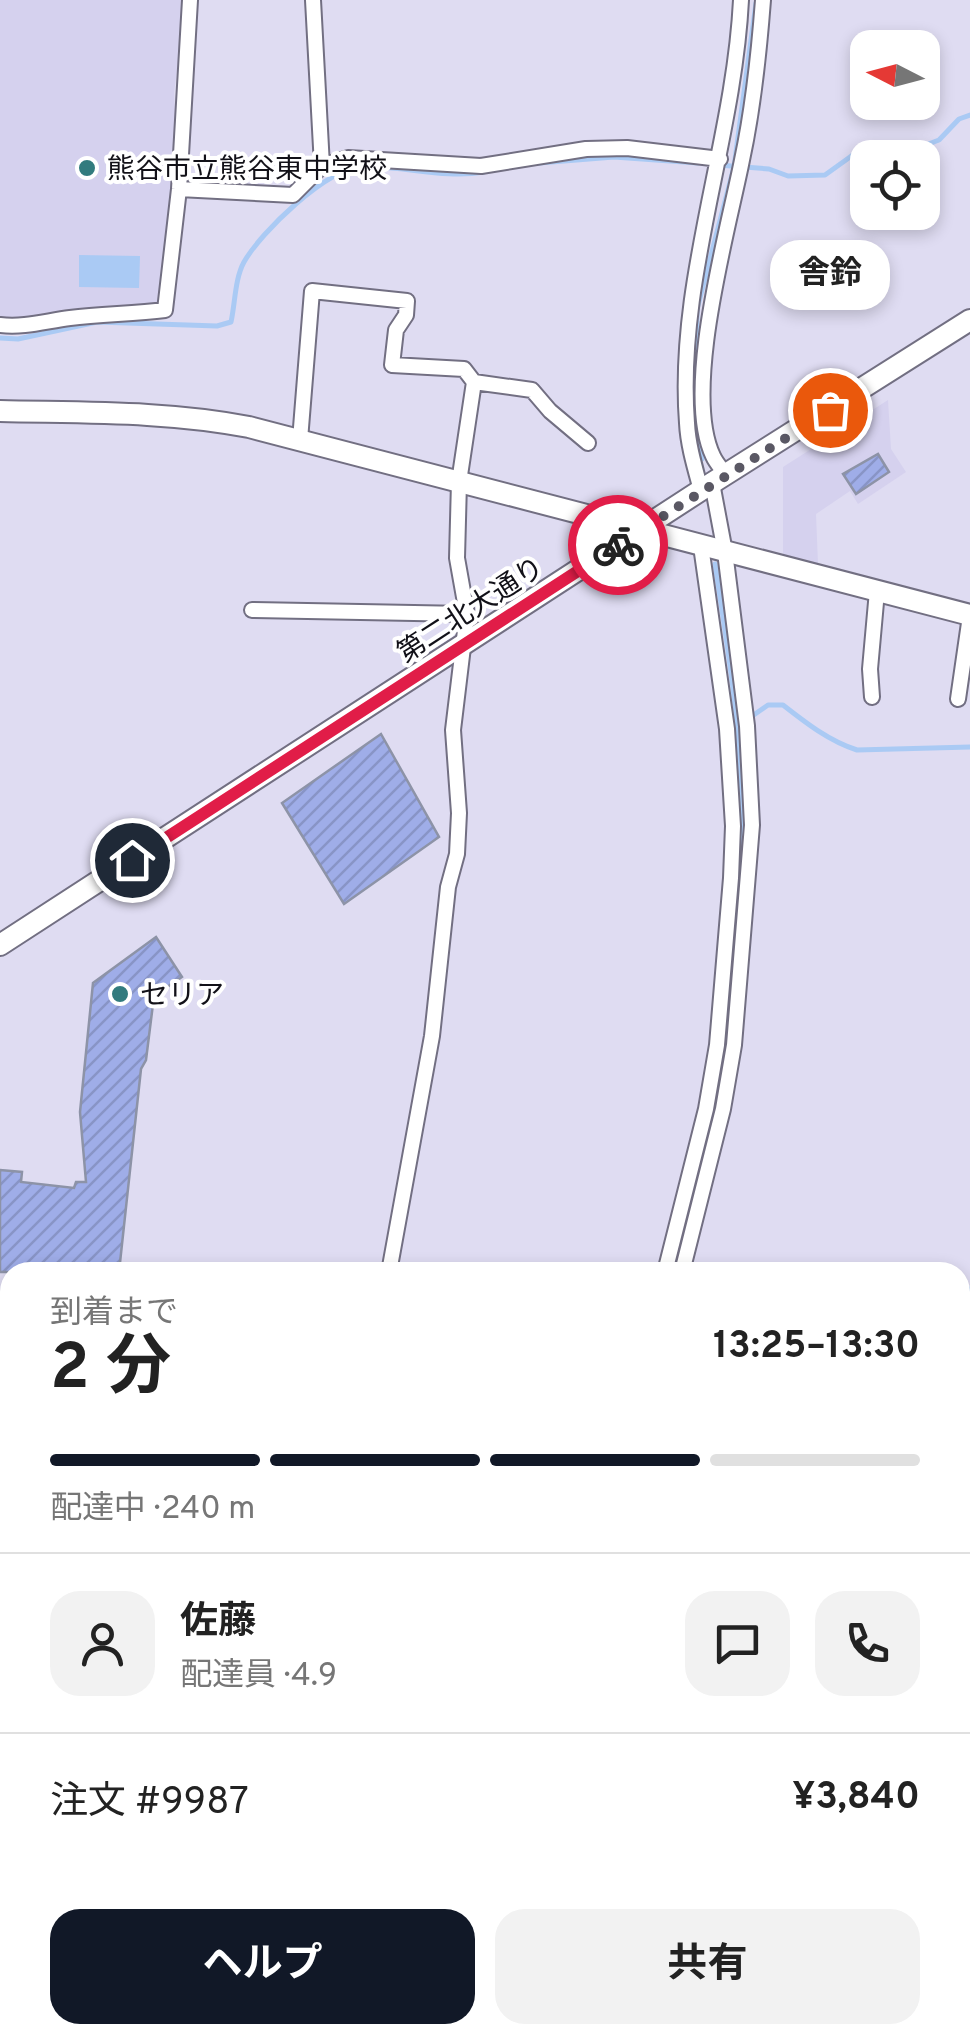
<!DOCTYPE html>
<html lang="ja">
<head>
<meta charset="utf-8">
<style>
  :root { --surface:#fff; --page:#f2f2f2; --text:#222; --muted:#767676; --line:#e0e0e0; --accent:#111827 }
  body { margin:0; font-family:Overpass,"Noto Sans JP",sans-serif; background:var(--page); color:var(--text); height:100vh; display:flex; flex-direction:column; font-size:38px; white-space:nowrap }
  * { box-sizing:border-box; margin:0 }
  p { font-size:32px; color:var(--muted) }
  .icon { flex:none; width:55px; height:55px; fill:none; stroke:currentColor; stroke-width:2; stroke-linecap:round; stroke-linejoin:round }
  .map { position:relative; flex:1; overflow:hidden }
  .sheet { position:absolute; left:0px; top:1262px; width:970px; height:782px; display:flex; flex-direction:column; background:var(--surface); border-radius:30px 30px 0 0; box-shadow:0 5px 15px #0003 }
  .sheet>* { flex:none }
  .needle { width:65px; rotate:276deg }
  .buttons { position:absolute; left:850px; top:30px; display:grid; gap:20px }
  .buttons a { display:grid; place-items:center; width:90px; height:90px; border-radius:20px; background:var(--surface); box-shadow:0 5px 15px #0003; font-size:50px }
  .pin { position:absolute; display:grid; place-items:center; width:85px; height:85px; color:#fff; margin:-42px; border:5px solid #fff; border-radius:50%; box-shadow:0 2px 10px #0007 }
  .courier { position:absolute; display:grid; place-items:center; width:100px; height:100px; margin:-50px; border:8px solid #e11d48; border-radius:50%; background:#fff; color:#222; box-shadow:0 2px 12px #0007 }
  .bubble { position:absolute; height:70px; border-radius:30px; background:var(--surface); box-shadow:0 5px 15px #0003; font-size:32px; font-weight:700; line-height:70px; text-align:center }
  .head em { font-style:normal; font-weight:700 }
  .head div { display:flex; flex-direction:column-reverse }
  .head { display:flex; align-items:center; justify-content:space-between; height:170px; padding:0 50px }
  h1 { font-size:65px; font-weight:700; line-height:75px }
  .bar { display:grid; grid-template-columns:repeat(4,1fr); gap:15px 10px; align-content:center; height:120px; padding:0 50px }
  .bar i { height:12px; border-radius:8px; background:var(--line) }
  .bar .selected { background:var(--accent) }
  .bar p { grid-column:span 4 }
  .line { display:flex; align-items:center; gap:25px; padding:0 50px; border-top:2px solid var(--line) }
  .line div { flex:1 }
  .round { display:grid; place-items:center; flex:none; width:105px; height:105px; border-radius:30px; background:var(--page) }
  .cta { display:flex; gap:20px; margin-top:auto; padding:20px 50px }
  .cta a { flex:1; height:115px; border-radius:30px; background:var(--accent); color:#fff; font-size:40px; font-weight:700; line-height:115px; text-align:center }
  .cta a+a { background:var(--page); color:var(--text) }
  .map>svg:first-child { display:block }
  .built { fill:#d5d1ee }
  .forest { fill:url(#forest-crowns) }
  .water { fill:#aacaf4 }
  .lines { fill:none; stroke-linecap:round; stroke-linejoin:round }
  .stream { stroke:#aacaf4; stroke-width:5 }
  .building { fill:url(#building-hatch); stroke:#8d93a7; stroke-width:2.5 }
  .street-casing { stroke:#726f82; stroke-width:18 }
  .secondary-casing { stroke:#726f82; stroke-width:24 }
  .street { stroke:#fff; stroke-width:14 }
  .secondary { stroke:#fff; stroke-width:20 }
  .done { stroke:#5a5864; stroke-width:10; stroke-dasharray:0 18 }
  .route { stroke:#e11d48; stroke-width:12 }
  .poi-dot { fill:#327b7e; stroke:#fff; stroke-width:4 }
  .labels { text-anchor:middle; stroke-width:8; stroke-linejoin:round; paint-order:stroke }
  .poi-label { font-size:28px; fill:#121118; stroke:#fff; text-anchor:start }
  .street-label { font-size:28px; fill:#121118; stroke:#fff }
</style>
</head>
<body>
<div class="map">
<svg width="970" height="2044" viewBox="0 0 970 2044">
  <defs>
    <pattern id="forest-crowns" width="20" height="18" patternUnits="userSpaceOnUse" patternTransform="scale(2.5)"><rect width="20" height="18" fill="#e0b0dc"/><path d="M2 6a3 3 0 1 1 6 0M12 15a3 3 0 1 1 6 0" fill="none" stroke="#bf96bc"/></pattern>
    <pattern id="building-hatch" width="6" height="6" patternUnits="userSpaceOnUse" patternTransform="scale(2.5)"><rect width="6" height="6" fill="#9fade8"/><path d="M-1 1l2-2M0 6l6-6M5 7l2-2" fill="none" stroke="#8894c6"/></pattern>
  </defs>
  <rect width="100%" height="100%" fill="#dfdcf2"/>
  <path class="built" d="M0,0H186L174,93L177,147L162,290L156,306L91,309L0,323Z
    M888,400L891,449L906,472L858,504L850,491L816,514L818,564L783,554V467Z"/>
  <path class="forest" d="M970,1415V1663L967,1662V1594L960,1595V1416Z"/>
  <path class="water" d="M79,255L140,256L139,288L79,287Z"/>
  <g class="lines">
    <path class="stream" d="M539,163L614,157L698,163
      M718,165L769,169L788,176L825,175L857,152L882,147L918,148L939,140L959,119L970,115
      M0,338L18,339L97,322L217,326L231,322C235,304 235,278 244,262C261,232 326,169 361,167C403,165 442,179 484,172
      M696,386L697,309L734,167L756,3
      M696,397L702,459
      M715,564C723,617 732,671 737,724C748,831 740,943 723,1048
      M748,719L768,705H783C806,723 829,741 857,750L970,747
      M673,1272L681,1234
      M960,1289H970
      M0,1892L10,1870
      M787,2044L789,2035"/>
  </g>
  <path class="building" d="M878,454L889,472L856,494L843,474Z
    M381,734L439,837L344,904L282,803Z
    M156,937L182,977L154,996L146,1060L141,1069L119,1272H0V1170L22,1172L21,1182L74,1188L76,1182H86L80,1112L93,983Z"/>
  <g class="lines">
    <defs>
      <path id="street" d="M313,0L322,166
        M179,189L293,195L322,166L348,158L481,166L586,149L627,148L720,159
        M0,325C24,328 46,321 70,318C102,314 133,314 165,310L179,189L190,0
        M300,440L312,291L407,301L406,315L396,330L392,365L464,369L474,382L532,390L550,411L588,443
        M726,475C722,469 716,463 713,456C682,391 728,231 742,160C753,109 759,53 763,0
        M701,490C695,468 688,445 687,423C676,281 734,142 741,0
        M252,610L467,614
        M872,697L870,669L877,591
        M958,699L970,616
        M389,1272L432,1036L448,887L457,854L459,813L453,730L467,614L457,558L459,482L474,382
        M665,1272L706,1109L717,1045L731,878L733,826L727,729L701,546
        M682,1272L723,1109L734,1045L752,825L747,726L725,552L712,483
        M0,1352L10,1353
        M0,1484H10
        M960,1668L970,1670
        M960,1777L970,1778
        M0,1872L10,1850
        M0,1913L10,1891
        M960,2029L970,1995
        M834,2035L859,2044
        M631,2044L636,2035
        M776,2044L778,2035"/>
      <path id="secondary" d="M0,411C83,413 167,411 249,427L970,615
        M0,945L712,483L970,320"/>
    </defs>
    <use href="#street" class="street-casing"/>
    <use href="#secondary" class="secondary-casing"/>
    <use href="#street" class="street"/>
    <use href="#secondary" class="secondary"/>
  </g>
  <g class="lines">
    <path class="done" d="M618,545L830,410"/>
    <path class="route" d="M132,860L618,545"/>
  </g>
  <g class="poi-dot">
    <circle cx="87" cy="168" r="10"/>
    <circle cx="120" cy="994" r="10"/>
  </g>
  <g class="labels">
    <g class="poi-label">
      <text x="107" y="178">熊谷市立熊谷東中学校</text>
      <text x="140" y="1004">セリア</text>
    </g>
    <g class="street-label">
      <text transform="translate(470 609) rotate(-33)" y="10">第二北大通り</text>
    </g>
  </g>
</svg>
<div class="buttons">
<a><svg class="needle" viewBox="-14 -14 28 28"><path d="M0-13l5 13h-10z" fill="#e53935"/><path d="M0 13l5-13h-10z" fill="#767676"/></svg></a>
<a><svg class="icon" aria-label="locate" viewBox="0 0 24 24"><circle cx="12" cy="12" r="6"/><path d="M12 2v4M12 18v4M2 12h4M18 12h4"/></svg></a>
</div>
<div class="pin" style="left:830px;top:410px;background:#ea580c"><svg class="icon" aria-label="bag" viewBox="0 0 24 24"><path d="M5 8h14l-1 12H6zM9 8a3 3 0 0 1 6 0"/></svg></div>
<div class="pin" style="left:132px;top:860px;background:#1f2937"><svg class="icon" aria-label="home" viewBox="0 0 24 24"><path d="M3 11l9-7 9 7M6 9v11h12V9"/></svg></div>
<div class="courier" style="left:618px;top:545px"><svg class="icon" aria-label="bike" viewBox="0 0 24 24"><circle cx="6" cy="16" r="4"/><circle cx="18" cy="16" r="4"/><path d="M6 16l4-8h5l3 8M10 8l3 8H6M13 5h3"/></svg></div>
<div class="bubble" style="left:770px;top:240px;width:120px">舎鈴</div>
<section class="sheet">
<div class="head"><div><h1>2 分</h1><p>到着まで</p></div><em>13:25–13:30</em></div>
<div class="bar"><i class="selected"></i><i class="selected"></i><i class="selected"></i><i></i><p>配達中 · 240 m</p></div>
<div class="line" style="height:180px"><a class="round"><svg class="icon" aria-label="person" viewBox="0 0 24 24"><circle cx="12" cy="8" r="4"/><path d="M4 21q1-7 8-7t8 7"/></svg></a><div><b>佐藤</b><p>配達員 · 4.9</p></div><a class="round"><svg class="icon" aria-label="chat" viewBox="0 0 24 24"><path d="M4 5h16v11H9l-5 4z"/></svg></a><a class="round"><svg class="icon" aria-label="phone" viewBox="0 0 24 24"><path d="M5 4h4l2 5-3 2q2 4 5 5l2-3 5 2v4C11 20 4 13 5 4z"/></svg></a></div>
<div class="line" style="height:130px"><div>注文 #9987</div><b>¥3,840</b></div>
<div class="cta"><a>ヘルプ</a><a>共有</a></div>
</section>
</div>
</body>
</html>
